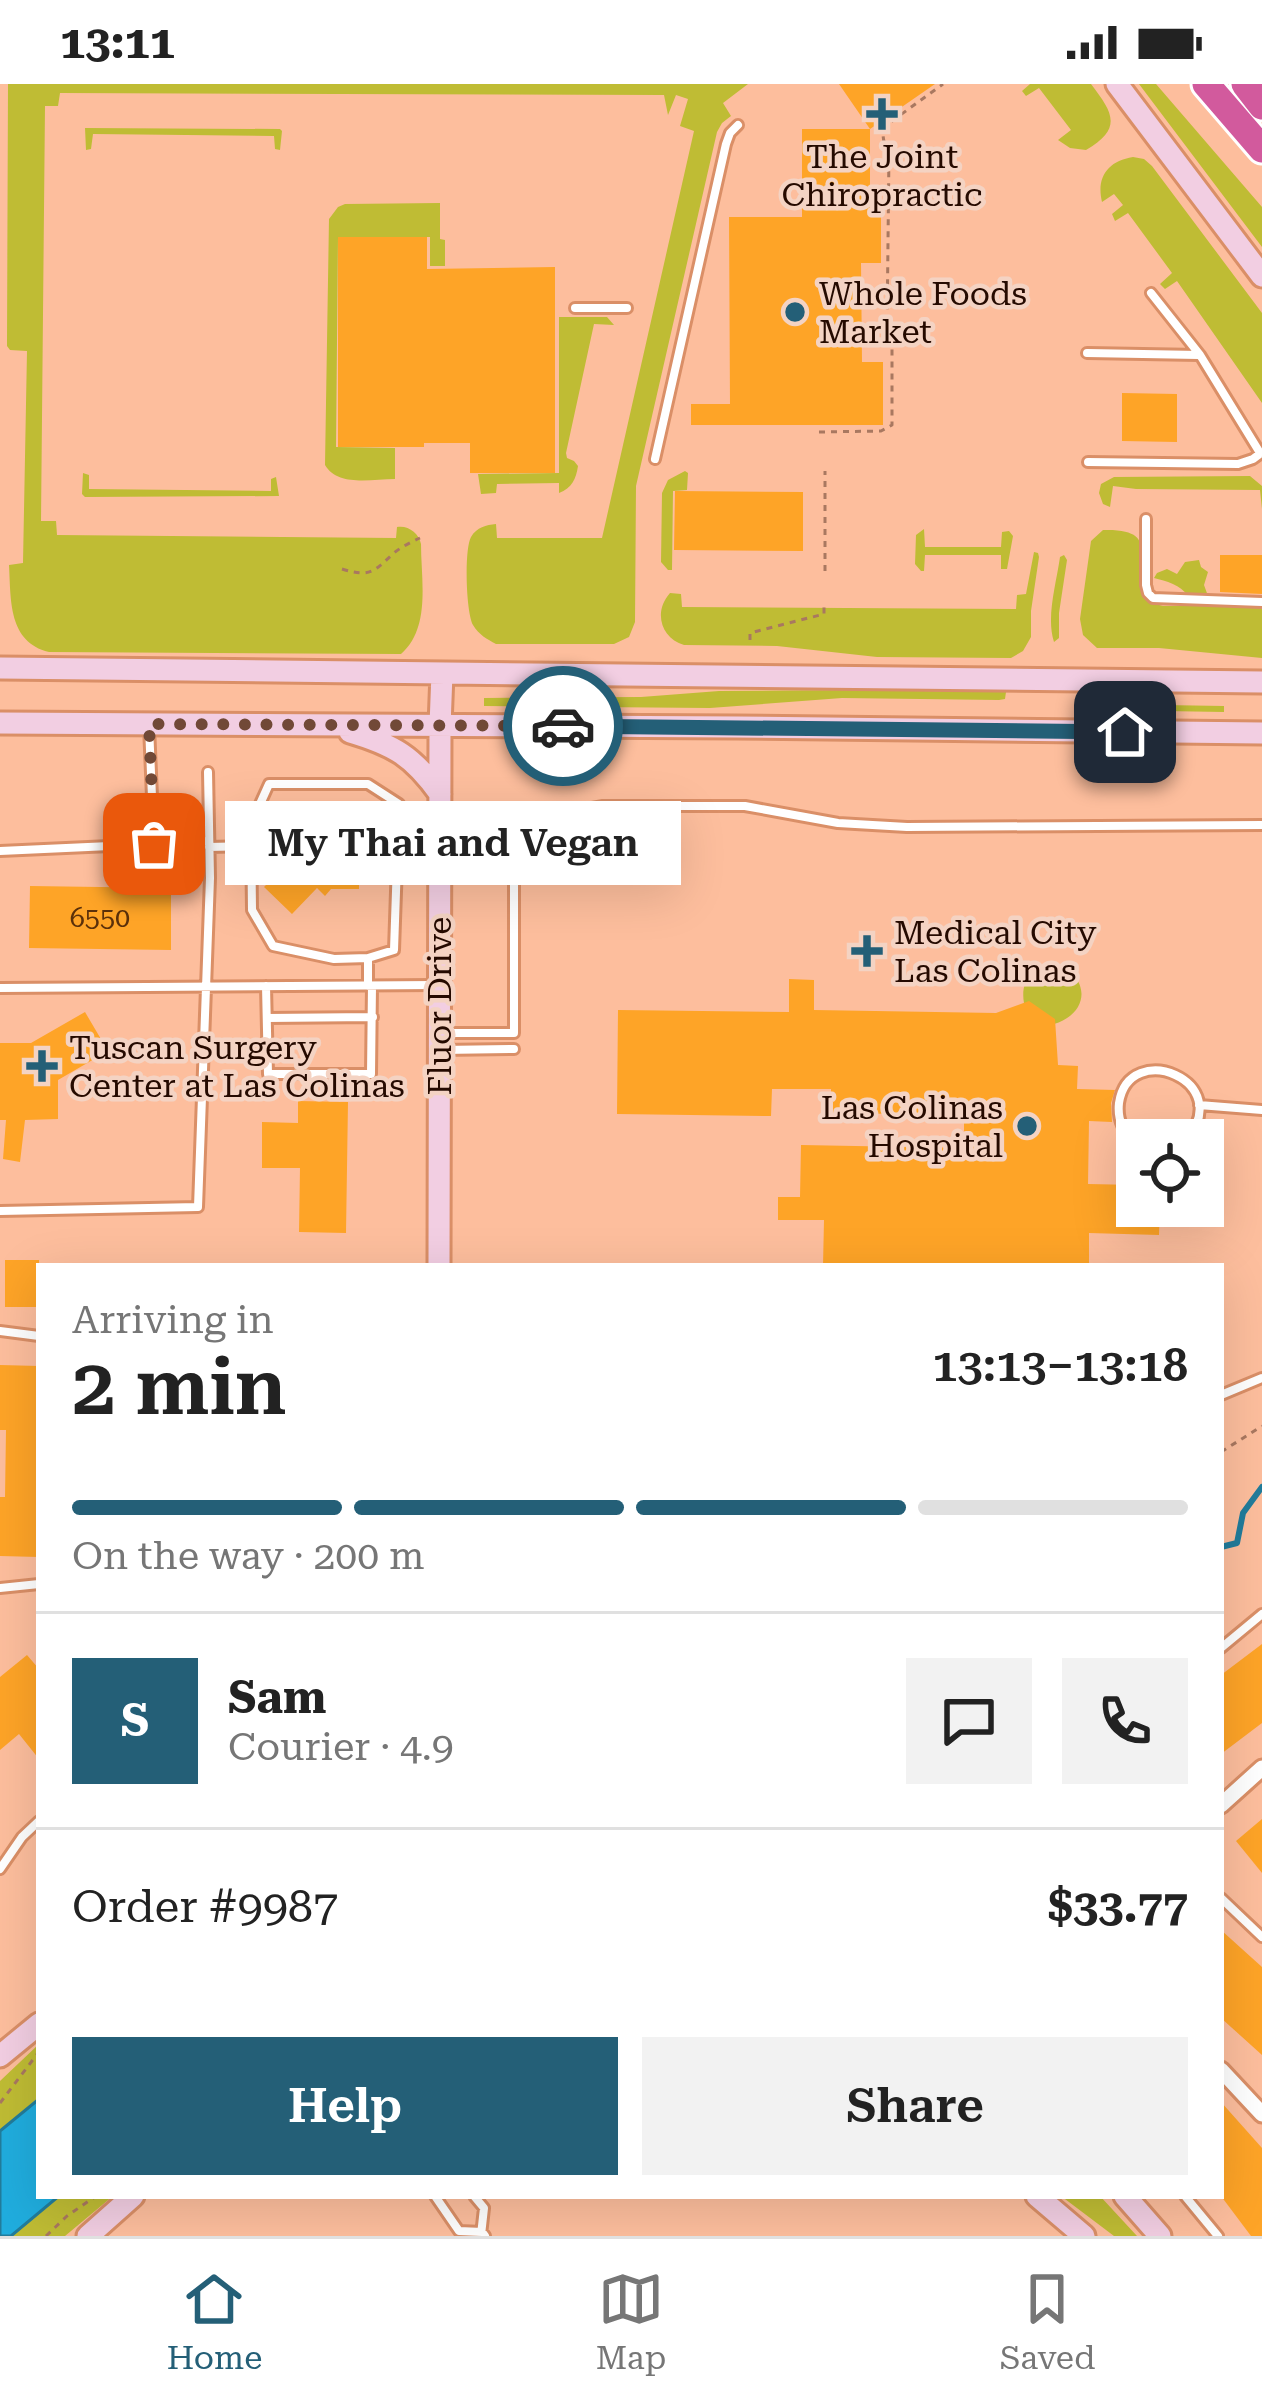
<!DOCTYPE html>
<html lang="en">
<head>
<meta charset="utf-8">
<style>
  :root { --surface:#fff; --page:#f2f2f2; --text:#222; --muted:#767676; --line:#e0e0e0; --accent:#245f77 }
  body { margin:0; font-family:"Roboto Serif",serif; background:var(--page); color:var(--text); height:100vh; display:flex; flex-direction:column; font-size:45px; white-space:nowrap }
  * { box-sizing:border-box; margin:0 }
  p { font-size:39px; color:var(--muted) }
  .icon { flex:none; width:66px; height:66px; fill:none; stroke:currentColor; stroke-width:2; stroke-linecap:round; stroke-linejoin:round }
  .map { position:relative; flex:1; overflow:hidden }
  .sheet { position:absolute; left:36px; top:1179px; width:1188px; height:936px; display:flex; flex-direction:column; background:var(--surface); border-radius:0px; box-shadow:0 12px 48px #0002 }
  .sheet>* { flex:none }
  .controls { position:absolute; left:1116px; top:1035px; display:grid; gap:24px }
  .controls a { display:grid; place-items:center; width:108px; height:108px; border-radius:0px; background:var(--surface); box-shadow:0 12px 48px #0002; font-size:60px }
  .pin { position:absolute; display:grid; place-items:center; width:102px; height:102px; color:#fff; margin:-51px; border-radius:24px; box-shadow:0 6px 18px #0006 }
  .courier { position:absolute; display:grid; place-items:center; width:120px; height:120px; margin:-60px; border:9px solid #245f77; border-radius:50%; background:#fff; color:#222; box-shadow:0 3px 15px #0007 }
  .bubble { position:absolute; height:84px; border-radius:0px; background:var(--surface); box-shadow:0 12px 48px #0002; font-size:39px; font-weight:600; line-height:84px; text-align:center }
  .summary em { font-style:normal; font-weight:600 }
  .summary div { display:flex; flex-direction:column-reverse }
  .summary { display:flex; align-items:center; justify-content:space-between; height:204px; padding:0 36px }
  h1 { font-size:78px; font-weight:600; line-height:90px }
  .bar { display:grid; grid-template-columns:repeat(4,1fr); gap:18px 12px; align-content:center; height:144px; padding:0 36px }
  .bar i { height:15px; border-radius:9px; background:var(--line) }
  .bar .on { background:var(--accent) }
  .bar p { grid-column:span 4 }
  .line { display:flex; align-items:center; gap:30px; padding:0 36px; border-top:3px solid var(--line) }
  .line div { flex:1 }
  .round { display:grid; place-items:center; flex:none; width:126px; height:126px; border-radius:0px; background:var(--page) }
  .cta { display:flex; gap:24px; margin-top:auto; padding:24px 36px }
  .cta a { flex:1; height:138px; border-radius:0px; background:var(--accent); color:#fff; font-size:48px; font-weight:600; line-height:138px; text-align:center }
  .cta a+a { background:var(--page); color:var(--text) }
  .status { display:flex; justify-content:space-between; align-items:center; height:84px; padding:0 60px; background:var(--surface); direction:ltr }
  .status svg { height:33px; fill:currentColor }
  .menu { display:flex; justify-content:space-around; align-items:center; height:168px; border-top:3px solid var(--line); background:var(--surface); font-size:33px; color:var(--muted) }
  .menu a { display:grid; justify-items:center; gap:6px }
  .menu .on { color:var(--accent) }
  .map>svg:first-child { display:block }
  .green { fill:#bfbc34 }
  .water { fill:#20adde; stroke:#227c9b; stroke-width:3 }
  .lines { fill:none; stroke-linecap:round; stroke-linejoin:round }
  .stream { stroke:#227c9b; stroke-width:6 }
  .building { fill:#fea427 }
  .lane-casing { stroke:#da8f67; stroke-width:14 }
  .street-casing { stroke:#da8f67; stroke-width:21 }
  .secondary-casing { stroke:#da8f67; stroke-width:27 }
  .highway-casing { stroke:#fff; stroke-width:33 }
  .path { stroke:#a97860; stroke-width:3; stroke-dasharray:6 6; stroke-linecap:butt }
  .lane { stroke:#fff; stroke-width:8 }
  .street { stroke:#fff; stroke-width:15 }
  .secondary { stroke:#f2cee2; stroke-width:21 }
  .highway { stroke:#d25a9d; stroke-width:27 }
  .done { stroke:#714937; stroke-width:12; stroke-dasharray:0 21.6 }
  .route { stroke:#245f77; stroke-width:15 }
  .poi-dot { fill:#245f77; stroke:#f4d3c3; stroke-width:4.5 }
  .labels { text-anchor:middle; stroke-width:9; stroke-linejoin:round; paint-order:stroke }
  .number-label { font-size:27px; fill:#5b300a }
  .poi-label { font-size:33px; fill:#250a00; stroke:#f4d3c3; text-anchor:start }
  .street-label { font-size:33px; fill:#250a00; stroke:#f4d3c3 }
</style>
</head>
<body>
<div class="status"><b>13:11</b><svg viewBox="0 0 49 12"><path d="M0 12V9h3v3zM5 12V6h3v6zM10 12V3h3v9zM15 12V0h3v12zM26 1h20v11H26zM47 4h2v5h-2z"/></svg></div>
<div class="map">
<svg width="1262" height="2152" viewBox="0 0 1262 2152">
  <rect width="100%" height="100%" fill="#fdbe9d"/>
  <path class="green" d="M8,0H748L723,19L731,32L722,39L717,48L636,402L635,538L629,553L614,560H496C487,555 479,551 473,541C466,528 464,466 471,453C477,443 486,441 496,440L497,454H602L694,47L680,42L688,15L676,11L668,31L664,11L60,9L58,22H45L41,437H56L57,451L396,454L397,443C408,441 419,449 421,460C421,496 431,544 401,570L49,568C8,558 11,516 9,481L23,479L27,267L10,266L7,262Z
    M1030,0H1091C1113,29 1123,44 1086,66L1070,64L1058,56L1071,46L1039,4L1026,12L1022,7Z
    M1139,0H1156L1262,123V163Z
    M85,44L280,45L282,47L280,66L275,65L274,52L93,50L91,65L86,66Z
    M1133,73L1144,75L1152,82L1262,229V319L1177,197L1165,205L1160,200L1172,189L1128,129L1115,137L1112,130L1123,121L1114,110L1102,118C1096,93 1108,77 1133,73Z
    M440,119V155L445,156V182H430V153H338L336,363L395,364V395C371,395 338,403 325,381L329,135L338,123L345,120Z
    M559,233H607L614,241L594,240L566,369L567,374L574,377L578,382C576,395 572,404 559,409V399L497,400L496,409L481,410L478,390L559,389Z
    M685,387L688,389L687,406L673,407L672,486H668L661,478L662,409L668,396Z
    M83,389L89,391V405L271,407V395L276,393L279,412L85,413L82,410Z
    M1250,392L1262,402V425L1260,406L1136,405L1113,402L1110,423L1103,420L1099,409L1101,400L1114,393Z
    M924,445L925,463H1001L1002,448L1009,447L1013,452L1007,485H1001V471H925L924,487H921L915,480L916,451Z
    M1103,446C1170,444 1124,485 1148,518L1163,522H1262V574L1159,564H1097L1083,551L1080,535L1091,457Z
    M1034,468L1038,469L1039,473L1031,527V553L1023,567L1011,574L877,573L777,562L684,561C661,554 653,528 670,509L681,510L682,523L1016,525L1017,511L1026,510Z
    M1064,471L1067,476L1059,529V554L1054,558C1046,533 1056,501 1060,473Z
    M1199,476L1201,483L1208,488L1204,501L1208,512H1188C1181,501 1166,497 1154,494L1157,489L1167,485L1177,490L1185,478Z
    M842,606L1006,608L1005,615L999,616L842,614L710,624L484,622V614L641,613L719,607Z
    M1103,620L1224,622V628L1103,626Z
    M1055,880C1090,891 1091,929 1054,940L1024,919C1020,897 1032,882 1055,880Z
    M39,1960V2112H113L65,2152H0V1997Z
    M1061,2112H1100L1137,2152H1114Z"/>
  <path class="water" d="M39,2015V2112H59L11,2152H0V2047Z"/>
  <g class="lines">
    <path class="stream" d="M1221,1463L1237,1459L1243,1429L1262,1403"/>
  </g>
  <path class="building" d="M839,0H935L870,45Z
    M802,45H870V133H881V179H861L862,278H883V341H691V320H730L729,133H802Z
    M338,153H427V185L555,183V389H470V359H424V363H338Z
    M1122,309L1177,310V358L1122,357Z
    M675,407L803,408V467L674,466Z
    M1220,471H1262V510L1220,508Z
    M289,735H342L359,752V805H331L325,812L317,804L292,830L264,803L290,777L283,770L289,763Z
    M30,802L171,804V866L29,864Z
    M789,895L814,896V926L996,929L1029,917L1055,935L1058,981L1078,982L1077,1005L1115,1006L1111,1019L1112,1038L1089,1037L1088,1100L1137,1101V1122H1160L1159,1151L1089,1149V1182H823L824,1136H778V1113H800L801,1061L964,1064V1031L831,1029V1005H772L771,1032L617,1030L618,926L789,928Z
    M85,928L108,967L58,996V1035L25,1036L20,1078L3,1075L6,1036H0V959H31Z
    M298,1017L348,1018L346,1149L299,1148L300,1084H262V1038L298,1039Z
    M5,1176H39V1223H5Z
    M0,1281L39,1282V1473L0,1472V1413H5L6,1346H0Z
    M1262,1560V1639L1221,1670V1591Z
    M27,1571L39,1585V1675L19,1650L0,1666V1593Z
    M1262,1735V1789L1236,1757Z
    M1221,1846L1262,1883V1971L1221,1934Z
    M1221,2018L1262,2064V2152H1251L1221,2112Z"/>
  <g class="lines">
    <defs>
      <path id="lane" d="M1151,209L1200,271L1260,369
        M575,224H627
        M1087,269L1199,271
        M655,375L726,60L730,49L738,41
        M1088,378L1238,380L1253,375L1261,369
        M1146,435V501L1148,509L1153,514L1262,518
        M149,642L154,760L209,757
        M209,763L252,762
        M0,767L154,760
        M368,874L334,875L273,862L252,826L251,740L269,700H368L399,720L394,866L368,874V902
        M266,902L268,990H371L372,902
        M0,904L436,901
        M267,934L373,933
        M443,949H514V758L517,748L526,741L549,732L603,722H745L838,739L907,743L1262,741
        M441,966L514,965
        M1199,1021L1262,1026
        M1137,1060C1124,1049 1117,1037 1119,1019C1129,954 1237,997 1186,1056
        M0,1127L198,1123L210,794L208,688
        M0,1247L39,1252
        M1221,1311L1262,1294
        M0,1504L39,1500
        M1221,1564L1262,1530
        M0,1785L22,1753L39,1737
        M1221,1814L1262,1853
        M435,2112L459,2147L482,2148L485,2152
        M474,2112L484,2124L481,2151
        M1185,2112L1218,2152"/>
      <path id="street" d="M1221,1721L1262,1684
        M1221,1986L1262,2030"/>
      <path id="secondary" d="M1117,0L1262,192
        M0,584L1262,598
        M0,639L737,643L1262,649
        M350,648C394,661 413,672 440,710
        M439,1182L440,642L442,589
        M0,1972L39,1940
        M1037,2112L1084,2152
        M1125,2112L1160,2152
        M88,2152L133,2112"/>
      <path id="highway" d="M1206,0L1262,65
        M1245,0L1262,22"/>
    </defs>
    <use href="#lane" class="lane-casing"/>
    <use href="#street" class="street-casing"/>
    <use href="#secondary" class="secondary-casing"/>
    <use href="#highway" class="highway-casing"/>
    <path class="path" d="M819,348L881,347L892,341V256L887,249L889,67C883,58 880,49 888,40L943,0
      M342,485C371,494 374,487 394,469C401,463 411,458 420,454
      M825,487V387
      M750,556V549L824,530V523
      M1221,1368L1262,1342
      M0,2019L38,1969
      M46,2152L67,2132L96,2112"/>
    <use href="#lane" class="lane"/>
    <use href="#street" class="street"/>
    <use href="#secondary" class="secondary"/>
    <use href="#highway" class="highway"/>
  </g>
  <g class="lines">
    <path class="done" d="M154,760L149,640L563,642"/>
    <path class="route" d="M563,642L1125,648"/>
  </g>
  <g class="poi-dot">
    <path d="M876 12h12v12h12v12h-12v12h-12v-12h-12v-12h12z"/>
    <circle cx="795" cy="228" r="12"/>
    <path d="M861 849h12v12h12v12h-12v12h-12v-12h-12v-12h12z"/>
    <path d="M36 964h12v12h12v12h-12v12h-12v-12h-12v-12h12z"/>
    <circle cx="1027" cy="1042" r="12"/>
  </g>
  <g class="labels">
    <g class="number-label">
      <text x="100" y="843">6550</text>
    </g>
    <g class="poi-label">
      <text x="882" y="84" text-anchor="middle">The Joint<tspan x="882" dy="38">Chiropractic</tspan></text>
      <text x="819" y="221">Whole Foods<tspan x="819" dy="38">Market</tspan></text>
      <text x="894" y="860">Medical City<tspan x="894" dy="38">Las Colinas</tspan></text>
      <text x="69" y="975">Tuscan Surgery<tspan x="69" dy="38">Center at Las Colinas</tspan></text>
      <text x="1003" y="1035" text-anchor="end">Las Colinas<tspan x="1003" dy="38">Hospital</tspan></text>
    </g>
    <g class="street-label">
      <text transform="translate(439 922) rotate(-90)" y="12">Fluor Drive</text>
    </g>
  </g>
</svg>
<div class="controls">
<a><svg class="icon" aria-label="locate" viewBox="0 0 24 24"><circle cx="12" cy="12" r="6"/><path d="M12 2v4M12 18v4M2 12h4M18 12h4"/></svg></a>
</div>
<div class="pin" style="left:154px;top:760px;background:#ea580c"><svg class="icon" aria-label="bag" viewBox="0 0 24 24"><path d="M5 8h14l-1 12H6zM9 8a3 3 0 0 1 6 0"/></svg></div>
<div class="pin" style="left:1125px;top:648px;background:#1f2937"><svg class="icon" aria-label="home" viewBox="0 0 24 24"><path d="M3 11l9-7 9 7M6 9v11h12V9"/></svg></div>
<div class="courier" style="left:563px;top:642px"><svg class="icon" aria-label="car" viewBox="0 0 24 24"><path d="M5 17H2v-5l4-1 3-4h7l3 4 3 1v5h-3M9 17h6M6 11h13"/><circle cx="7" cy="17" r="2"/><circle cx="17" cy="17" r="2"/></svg></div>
<div class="bubble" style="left:225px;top:717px;width:456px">My Thai and Vegan</div>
<section class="sheet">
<div class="summary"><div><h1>2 min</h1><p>Arriving in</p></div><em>13:13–13:18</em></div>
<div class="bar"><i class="on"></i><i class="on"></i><i class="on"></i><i></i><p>On the way · 200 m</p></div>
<div class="line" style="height:216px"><b class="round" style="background:var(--accent);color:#fff">S</b><div><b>Sam</b><p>Courier · 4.9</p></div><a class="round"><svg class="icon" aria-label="chat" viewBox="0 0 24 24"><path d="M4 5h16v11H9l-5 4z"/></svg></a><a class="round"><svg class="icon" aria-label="phone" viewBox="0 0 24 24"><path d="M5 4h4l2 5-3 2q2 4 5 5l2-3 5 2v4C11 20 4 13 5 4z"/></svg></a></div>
<div class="line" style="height:156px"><div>Order #9987</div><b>$33.77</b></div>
<div class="cta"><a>Help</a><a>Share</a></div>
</section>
</div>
<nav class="menu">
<a class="on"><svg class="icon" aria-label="home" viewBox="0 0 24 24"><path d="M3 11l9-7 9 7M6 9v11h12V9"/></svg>Home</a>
<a><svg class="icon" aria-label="map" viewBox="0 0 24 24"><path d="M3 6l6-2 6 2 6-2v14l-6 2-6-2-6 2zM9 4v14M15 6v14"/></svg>Map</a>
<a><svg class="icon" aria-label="saved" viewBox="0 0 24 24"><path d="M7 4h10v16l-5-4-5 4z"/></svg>Saved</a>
</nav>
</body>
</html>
